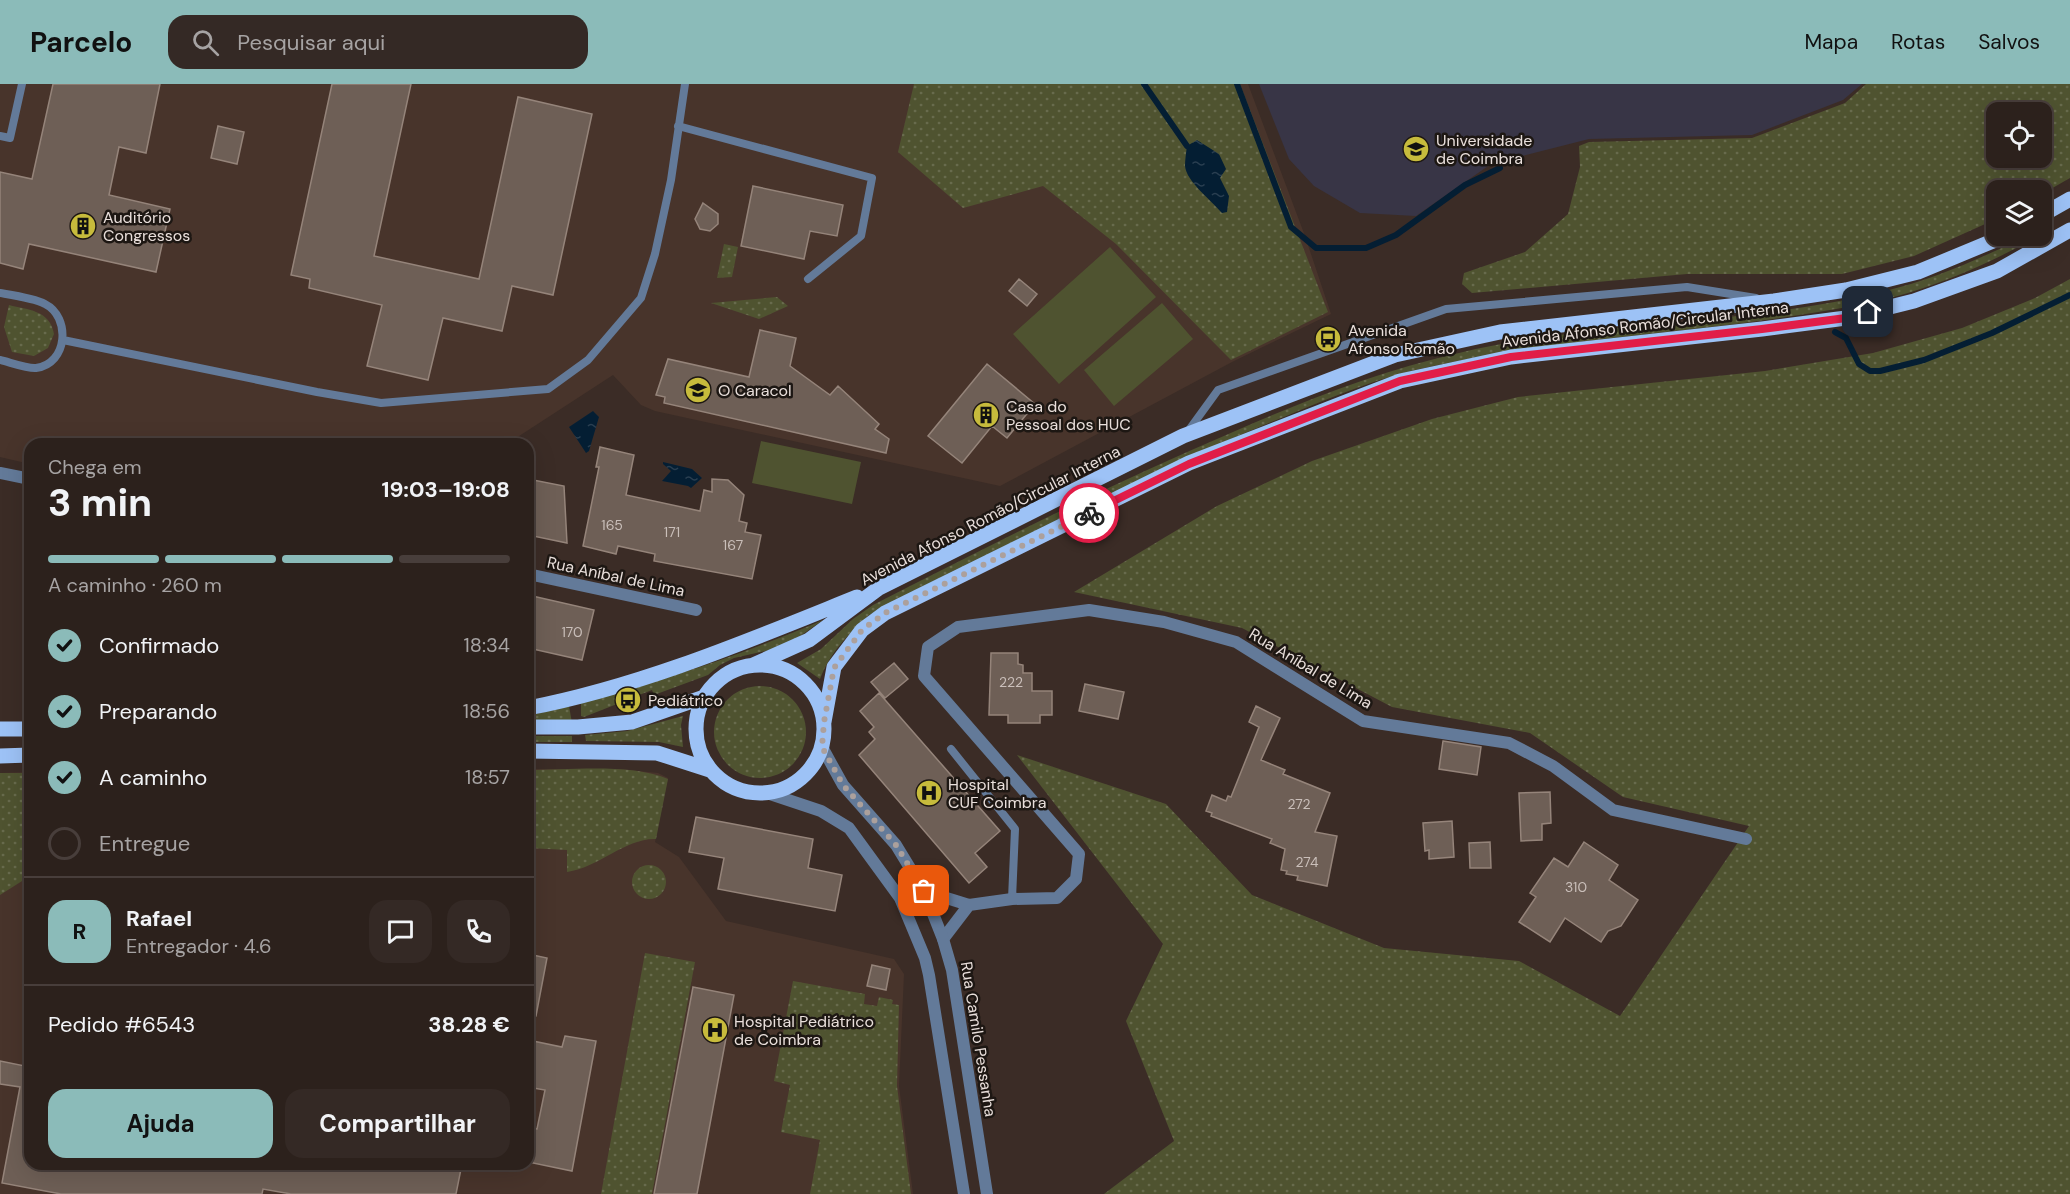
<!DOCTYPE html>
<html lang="pt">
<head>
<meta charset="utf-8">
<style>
  :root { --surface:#2c211c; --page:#342925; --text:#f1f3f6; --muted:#a6a3a3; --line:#483e3b; --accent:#8bbbb9 }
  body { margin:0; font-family:"DM Sans",sans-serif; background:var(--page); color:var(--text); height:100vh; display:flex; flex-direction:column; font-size:22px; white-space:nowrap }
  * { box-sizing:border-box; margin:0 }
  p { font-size:20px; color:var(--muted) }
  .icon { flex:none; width:33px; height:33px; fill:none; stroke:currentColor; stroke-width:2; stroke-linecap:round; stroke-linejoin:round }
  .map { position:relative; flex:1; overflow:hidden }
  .side { position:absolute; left:24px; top:354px; width:510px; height:732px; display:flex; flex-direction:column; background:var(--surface); border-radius:18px; box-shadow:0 6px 24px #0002,0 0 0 2px var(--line) }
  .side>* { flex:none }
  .controls { position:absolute; left:1986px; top:18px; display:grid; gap:12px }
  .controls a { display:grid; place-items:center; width:66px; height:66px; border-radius:12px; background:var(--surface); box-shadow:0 6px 24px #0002,0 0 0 2px var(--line); font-size:30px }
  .pin { position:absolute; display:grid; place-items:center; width:51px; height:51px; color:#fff; margin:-26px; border-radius:12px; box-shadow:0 3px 9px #0006 }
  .courier { position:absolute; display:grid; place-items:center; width:60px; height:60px; margin:-30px; border:4px solid #e11d48; border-radius:50%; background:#fff; color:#222; box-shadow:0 2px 8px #0007 }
  .head em { font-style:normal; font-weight:700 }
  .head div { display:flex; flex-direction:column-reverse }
  .head { display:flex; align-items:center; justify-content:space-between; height:102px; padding:0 24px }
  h1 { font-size:39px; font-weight:700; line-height:45px }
  .bar { display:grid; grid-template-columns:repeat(4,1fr); gap:9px 6px; align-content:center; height:72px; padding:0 24px }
  .bar i { height:8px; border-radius:4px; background:var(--line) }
  .bar .current { background:var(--accent) }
  .bar p { grid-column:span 4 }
  .line { display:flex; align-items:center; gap:15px; padding:0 24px; border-top:2px solid var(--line) }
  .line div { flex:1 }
  .round { display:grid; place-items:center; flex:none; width:63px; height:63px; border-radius:18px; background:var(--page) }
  ol { padding:0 24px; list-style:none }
  li { display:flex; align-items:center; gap:18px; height:66px }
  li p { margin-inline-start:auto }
  li .icon { padding:6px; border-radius:50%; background:var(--accent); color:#111; stroke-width:4 }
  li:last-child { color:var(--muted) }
  li i { width:33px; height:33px; border:3px solid var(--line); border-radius:50% }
  .cta { display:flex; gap:12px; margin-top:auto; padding:12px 24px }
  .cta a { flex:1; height:69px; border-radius:18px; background:var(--accent); color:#111; font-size:24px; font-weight:700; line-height:69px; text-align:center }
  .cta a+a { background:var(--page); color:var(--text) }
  header { display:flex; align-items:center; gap:36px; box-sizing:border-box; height:84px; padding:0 30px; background:var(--accent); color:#111 }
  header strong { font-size:28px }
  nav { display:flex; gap:33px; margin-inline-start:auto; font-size:21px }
  .search { width:420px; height:54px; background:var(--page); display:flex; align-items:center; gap:15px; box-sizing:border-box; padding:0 21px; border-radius:18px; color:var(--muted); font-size:22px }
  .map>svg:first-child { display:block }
  .built { fill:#48342b }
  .education { fill:#383546 }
  .green { fill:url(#green-dots); fill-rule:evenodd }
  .pitch { fill:#4f5330 }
  .water { fill:url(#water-ripples) }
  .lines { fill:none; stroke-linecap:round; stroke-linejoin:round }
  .stream { stroke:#041e33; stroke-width:6 }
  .building { fill:#6e5f56; stroke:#95847a; stroke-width:1.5 }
  .service { stroke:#637a99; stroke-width:8 }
  .minor { stroke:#637a99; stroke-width:12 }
  .tertiary { stroke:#637a99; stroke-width:12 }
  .primary { stroke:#9dc2f6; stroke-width:15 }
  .done { stroke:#aca09c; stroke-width:6; stroke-dasharray:0 10.8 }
  .route { stroke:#e11d48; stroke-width:8 }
  .labels { text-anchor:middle; stroke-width:5; stroke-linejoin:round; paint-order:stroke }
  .number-label { font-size:14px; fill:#cabfba }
  .poi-label { font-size:16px; fill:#e9dfdb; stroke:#1d1713; text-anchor:start }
  .street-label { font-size:16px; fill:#e9dfdb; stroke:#1d1713 }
</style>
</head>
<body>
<header>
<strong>Parcelo</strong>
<div class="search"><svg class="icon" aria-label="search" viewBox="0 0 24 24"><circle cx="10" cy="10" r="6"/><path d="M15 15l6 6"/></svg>Pesquisar aqui</div>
<nav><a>Mapa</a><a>Rotas</a><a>Salvos</a></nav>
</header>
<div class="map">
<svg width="2070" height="1110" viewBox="0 0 2070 1110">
  <defs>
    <pattern id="green-dots" width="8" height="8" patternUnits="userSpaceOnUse" patternTransform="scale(1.5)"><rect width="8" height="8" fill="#4f5330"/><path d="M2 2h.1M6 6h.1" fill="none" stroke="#686b4d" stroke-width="1.8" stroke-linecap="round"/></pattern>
    <pattern id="water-ripples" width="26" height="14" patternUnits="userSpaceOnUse" patternTransform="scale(1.5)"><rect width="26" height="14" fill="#041e33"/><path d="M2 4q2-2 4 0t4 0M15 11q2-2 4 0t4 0" fill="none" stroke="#293e50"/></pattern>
  </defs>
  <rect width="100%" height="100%" fill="#3b2c26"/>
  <path class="built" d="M0,0H1248L1305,152L1331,230L1232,278L1000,402L655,327L641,321L613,291L507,360H30V380L0,373Z
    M528,685H619L658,689L668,694L655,758L679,773L726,837L894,875L904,890L899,1002L913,1110H0V689L30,688V1080H528Z"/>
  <path class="education" d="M1259,0H1862L1843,16L1752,51L1589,55L1491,80L1416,132L1360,129L1314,102L1289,75Z"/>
  <path class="green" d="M914,0H1240L1328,228L1231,276L1116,160L1043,102L963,124L898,68Z
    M1866,0H2070V94L2042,110V106H1996V135L1994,136L1914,172L1842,190H1687L1472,209L1462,200L1464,189L1525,168L1568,130L1580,83L1579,62L1589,58L1752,54L1845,19ZM1996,28H2042V74H1996Z
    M2027,152H2039C1997,175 1954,195 1908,209C1864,222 1818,228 1773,235C1653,252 1533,258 1415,286C1365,298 1316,320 1269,339C1132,395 1001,465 869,531C847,552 831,567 820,595L797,579L821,565L853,535L873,521C991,461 1110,400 1233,348C1306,316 1380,287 1459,269C1598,236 1745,242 1885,207C1935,195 1981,174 2027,152Z
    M724,160L738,163L732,193L717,194Z
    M2070,195V1110H1104L1174,1057L1126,937L1163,860L1017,671L1166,720L1252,811L1384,864L1519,877L1620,932L1749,742L1623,713L1530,649L1392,623L1242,544L1074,508L1217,422L1312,377L1432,335L1518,313L1765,287L1873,269L1962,244L2035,214Z
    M777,213L788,222L759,235L711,219Z
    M9,221C28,226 50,226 54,250L48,264L34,272L12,268L4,243Z
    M823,536L796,555L770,566L734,574L720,581L708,591L654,611L652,606L634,613L632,608L616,614L617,620L584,633L581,632V619C664,596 744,570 823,536Z
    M714 648a46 46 0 1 1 92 0a46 46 0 1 1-92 0Z
    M569,622L572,639H528V632Z
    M683,632L681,641L683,663L659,658L586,657L585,651L627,647Z
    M528,652H572V658H528Z
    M528,686C570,686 631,679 668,695L656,755C625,754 600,783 567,788V766L528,764Z
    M0,689H30V792L0,811Z
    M632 798a17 17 0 1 1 34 0a17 17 0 1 1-34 0Z
    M645,869L695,878L652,1110H601Z
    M793,897L865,910L864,920L877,922L879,913L893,916L892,920L899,921L897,1002L911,1110H810L820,1056L781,1048L790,1001L774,997Z"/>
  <path class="pitch" d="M1110,163L1156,213L1059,300L1013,250Z
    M1162,219L1193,255L1114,322L1084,286Z
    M761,357L861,378L852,420L752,399Z"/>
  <path class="water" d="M1197,56L1219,70L1226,85L1220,94L1229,112L1227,128L1222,129C1212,117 1186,97 1185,82C1185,76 1186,69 1187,62Z
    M593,327L599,333L589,367L586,369L569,343Z
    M663,378L692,385L702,394L691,404L688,402L662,397L671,387L663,380Z"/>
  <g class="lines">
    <path class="stream" d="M1144,0L1187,62
      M1237,0L1291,143L1316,164H1366L1396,151L1465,101L1500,84
      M1835,248L1846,254L1859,280L1870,287H1880L1924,276L1992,249L2070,211"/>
  </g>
  <path class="building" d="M53,0H160L146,69L119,63L109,111L170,125L156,188L29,160L23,185L0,179V88L32,95Z
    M332,0H411L374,172L479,195L518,13L592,30L553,211L512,202L502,247L443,234L428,296L367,282L382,221L309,204L310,195L291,191Z
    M218,42L244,48L237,80L211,74Z
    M753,102L843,121L837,152L810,147L804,175L741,162Z
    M703,119L718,130V140L710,147L700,145L695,135Z
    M1019,195L1037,210L1027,222L1009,207Z
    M760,246L796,254L790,282L830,311L838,302L879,340L875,345L889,355L886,369L664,319L665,313L656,311L668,275L749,293Z
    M987,280L1035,320L1007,354L992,342L962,379L928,352Z
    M600,363L634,371L626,411L700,427L704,406L712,408V395L728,396L744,411L739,437L747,439L745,448L761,451L752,495L654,477L655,470L618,462L616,470L583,462L599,383H596Z
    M528,395L564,402L567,459L528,451Z
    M528,511L594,526L582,576L528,564Z
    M991,569H1018V580L1023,581V589H1032V607H1052V631H1040V639H1008V631H989Z
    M894,579L908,595L885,614L871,598Z
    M1085,600L1124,608L1118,635L1079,627Z
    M879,609L1000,747L975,769L987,783L969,799L859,671L875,655L869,648L874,643L860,627Z
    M1256,622L1280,634L1261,676L1285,686L1283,690L1330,709L1315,748L1337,752L1327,802L1297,796L1298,792L1286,790L1287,787L1281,786L1285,765L1270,759L1272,755L1211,732L1212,729L1206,727L1212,711L1226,717L1228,712L1231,713L1259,643L1249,638Z
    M1443,657L1481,663L1477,691L1439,685Z
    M1550,708L1551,739L1542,740V756L1521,757L1519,709Z
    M696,733L813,755L808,784L842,791L835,827L718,805L724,774L689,768Z
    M1452,737L1454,773L1429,775V766L1425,767L1423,739Z
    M1490,758L1491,784H1470L1469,759Z
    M1584,758L1618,781L1609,796L1638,816L1621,842L1608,847L1601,858L1565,834L1550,858L1519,838L1536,813L1530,809L1554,774L1568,783Z
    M528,870L547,874L536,932L528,931Z
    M872,881L890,885L886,906L867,902Z
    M693,903L734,911L697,1110H654Z
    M565,952L596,957L572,1087L528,1078V1044L537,1045L545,1006L528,1003V956L562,963Z
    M0,977L30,983V1080H373L389,1083V1080H462L456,1110H291L263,1105L262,1110H61L2,1099L20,1003L0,1000Z"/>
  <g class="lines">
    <path class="service" d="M678,42L872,94L861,152L808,195
      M0,52L10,54L22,0
      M0,209C12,211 34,214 45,220C71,233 68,280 36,284C28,285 9,278 0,276
      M63,256L317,308L381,319L548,305L588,276L641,214L655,170L671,96L685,0
      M1186,350L1218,306L1446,225L1687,203L1756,214
      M951,665L1015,745L1012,815"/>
    <path class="minor" d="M0,389L30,395
      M528,490L696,526
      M924,807L969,821
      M969,821L1012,815L1057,814L1076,795L1079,770L924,592L928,563L958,543L1089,526L1164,538L1236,558L1363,637L1509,659L1553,682L1613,726L1746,755
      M943,855L969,821"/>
    <path class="tertiary" d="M822,663L843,701L896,761L924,807L943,855L952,886L987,1110
      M767,709L821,727L849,744L900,814L925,874L929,891L964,1110"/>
    <path class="primary" d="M2042,131L2070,115
      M753,581L809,556L879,504L1183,352L1395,271L1500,248L1774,217L1846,206L1918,188L2005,152
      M696 645a64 64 0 1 1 128 0a64 64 0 1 1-128 0Z
      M528,624C642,602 750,556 857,513
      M824,638L834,583L862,546L885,529L1189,379L1400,297L1511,273L1762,245L1846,234L1914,217L1997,187L2070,146
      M528,643H578L632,638L704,613
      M0,645H30
      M528,667L657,669L710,686
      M0,672L30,671"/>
  </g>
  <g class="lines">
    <path class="done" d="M924,807L896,761L843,701L822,663L824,638L834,584L862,546L885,529L1089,429"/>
    <path class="route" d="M1089,429L1189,380L1400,297L1511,273L1762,245L1846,234L1868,228"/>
  </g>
  <defs>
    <symbol id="university-disc" viewBox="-11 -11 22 22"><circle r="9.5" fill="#c7bb3c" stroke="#1d1713"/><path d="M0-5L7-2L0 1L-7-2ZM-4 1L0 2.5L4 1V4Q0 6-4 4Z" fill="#111"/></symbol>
    <symbol id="building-disc" viewBox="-11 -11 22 22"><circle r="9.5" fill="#c7bb3c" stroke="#1d1713"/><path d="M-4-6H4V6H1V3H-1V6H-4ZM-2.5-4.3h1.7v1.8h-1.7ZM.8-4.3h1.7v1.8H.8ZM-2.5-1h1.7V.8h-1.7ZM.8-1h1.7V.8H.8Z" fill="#111"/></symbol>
    <symbol id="bus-disc" viewBox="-11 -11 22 22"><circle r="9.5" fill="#c7bb3c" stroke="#1d1713"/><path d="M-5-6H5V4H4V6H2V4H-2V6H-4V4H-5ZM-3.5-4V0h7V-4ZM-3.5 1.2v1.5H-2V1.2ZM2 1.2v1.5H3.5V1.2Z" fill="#111"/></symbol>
    <symbol id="school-disc" viewBox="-11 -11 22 22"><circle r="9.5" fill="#c7bb3c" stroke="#1d1713"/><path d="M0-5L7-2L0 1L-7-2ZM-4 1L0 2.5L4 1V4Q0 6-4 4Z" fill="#111"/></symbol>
    <symbol id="hospital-disc" viewBox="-11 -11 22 22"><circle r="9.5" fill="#c7bb3c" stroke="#1d1713"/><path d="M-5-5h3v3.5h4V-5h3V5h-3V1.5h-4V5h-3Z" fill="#111"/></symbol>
  </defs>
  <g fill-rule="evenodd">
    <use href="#university-disc" x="1401" y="50" width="30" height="30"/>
    <use href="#building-disc" x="68" y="127" width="30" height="30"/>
    <use href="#bus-disc" x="1313" y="240" width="30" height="30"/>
    <use href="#school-disc" x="683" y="291" width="30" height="30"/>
    <use href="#building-disc" x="971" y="316" width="30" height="30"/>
    <use href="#bus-disc" x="613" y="601" width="30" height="30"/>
    <use href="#hospital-disc" x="914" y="694" width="30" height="30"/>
    <use href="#hospital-disc" x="700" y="931" width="30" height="30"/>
  </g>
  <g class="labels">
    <g class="number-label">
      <text x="612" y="446">165</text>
      <text x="672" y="453">171</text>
      <text x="733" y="466">167</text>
      <text x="572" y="553">170</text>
      <text x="1011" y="603">222</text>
      <text x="1299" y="725">272</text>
      <text x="1307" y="783">274</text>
      <text x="1576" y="808">310</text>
    </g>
    <g class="poi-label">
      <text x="1436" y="62">Universidade<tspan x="1436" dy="18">de Coimbra</tspan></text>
      <text x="103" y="139">Auditório<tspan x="103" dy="18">Congressos</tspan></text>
      <text x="1348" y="252">Avenida<tspan x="1348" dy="18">Afonso Romão</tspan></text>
      <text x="718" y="312">O Caracol</text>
      <text x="1006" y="328">Casa do<tspan x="1006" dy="18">Pessoal dos HUC</tspan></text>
      <text x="648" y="622">Pediátrico</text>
      <text x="948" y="706">Hospital<tspan x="948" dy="18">CUF Coimbra</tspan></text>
      <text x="734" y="943">Hospital Pediátrico<tspan x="734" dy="18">de Coimbra</tspan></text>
    </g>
    <g class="street-label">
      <text transform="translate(1645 240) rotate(-7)" y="6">Avenida Afonso Romão/Circular Interna</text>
      <text transform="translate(990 431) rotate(-27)" y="6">Avenida Afonso Romão/Circular Interna</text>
      <text transform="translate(616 492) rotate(12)" y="6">Rua Aníbal de Lima</text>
      <text transform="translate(1311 584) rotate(31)" y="6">Rua Aníbal de Lima</text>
      <text transform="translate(979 955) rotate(81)" y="6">Rua Camilo Pessanha</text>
    </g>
  </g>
</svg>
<div class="controls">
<a><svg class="icon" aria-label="locate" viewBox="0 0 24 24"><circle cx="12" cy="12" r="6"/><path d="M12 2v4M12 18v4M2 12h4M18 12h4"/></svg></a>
<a><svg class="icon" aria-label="layers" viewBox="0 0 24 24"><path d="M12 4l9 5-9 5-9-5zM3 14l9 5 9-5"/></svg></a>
</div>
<div class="pin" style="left:924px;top:807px;background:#ea580c"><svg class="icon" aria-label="bag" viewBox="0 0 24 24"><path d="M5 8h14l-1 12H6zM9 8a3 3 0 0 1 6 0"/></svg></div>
<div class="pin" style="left:1868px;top:228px;background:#1f2937"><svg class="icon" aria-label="home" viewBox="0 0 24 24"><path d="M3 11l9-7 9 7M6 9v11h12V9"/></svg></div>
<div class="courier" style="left:1089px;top:429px"><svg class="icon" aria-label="bike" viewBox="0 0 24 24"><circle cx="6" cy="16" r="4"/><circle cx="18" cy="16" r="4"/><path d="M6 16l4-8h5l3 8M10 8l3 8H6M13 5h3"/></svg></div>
<section class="side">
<div class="head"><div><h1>3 min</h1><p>Chega em</p></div><em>19:03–19:08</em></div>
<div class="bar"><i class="current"></i><i class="current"></i><i class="current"></i><i></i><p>A caminho · 260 m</p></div>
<ol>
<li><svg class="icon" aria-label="check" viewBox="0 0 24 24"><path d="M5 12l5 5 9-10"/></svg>Confirmado<p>18:34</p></li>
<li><svg class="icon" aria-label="check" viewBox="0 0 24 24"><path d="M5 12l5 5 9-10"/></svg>Preparando<p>18:56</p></li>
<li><svg class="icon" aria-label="check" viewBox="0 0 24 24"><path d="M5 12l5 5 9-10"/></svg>A caminho<p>18:57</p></li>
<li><i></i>Entregue</li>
</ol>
<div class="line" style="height:108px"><b class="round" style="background:var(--accent);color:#111">R</b><div><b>Rafael</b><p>Entregador · 4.6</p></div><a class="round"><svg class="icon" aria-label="chat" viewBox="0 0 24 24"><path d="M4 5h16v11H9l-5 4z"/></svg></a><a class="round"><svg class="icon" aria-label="phone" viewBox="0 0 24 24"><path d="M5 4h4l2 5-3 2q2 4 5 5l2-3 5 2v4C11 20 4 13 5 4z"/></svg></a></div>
<div class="line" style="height:78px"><div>Pedido #6543</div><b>38.28 €</b></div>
<div class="cta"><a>Ajuda</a><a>Compartilhar</a></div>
</section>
</div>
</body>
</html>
